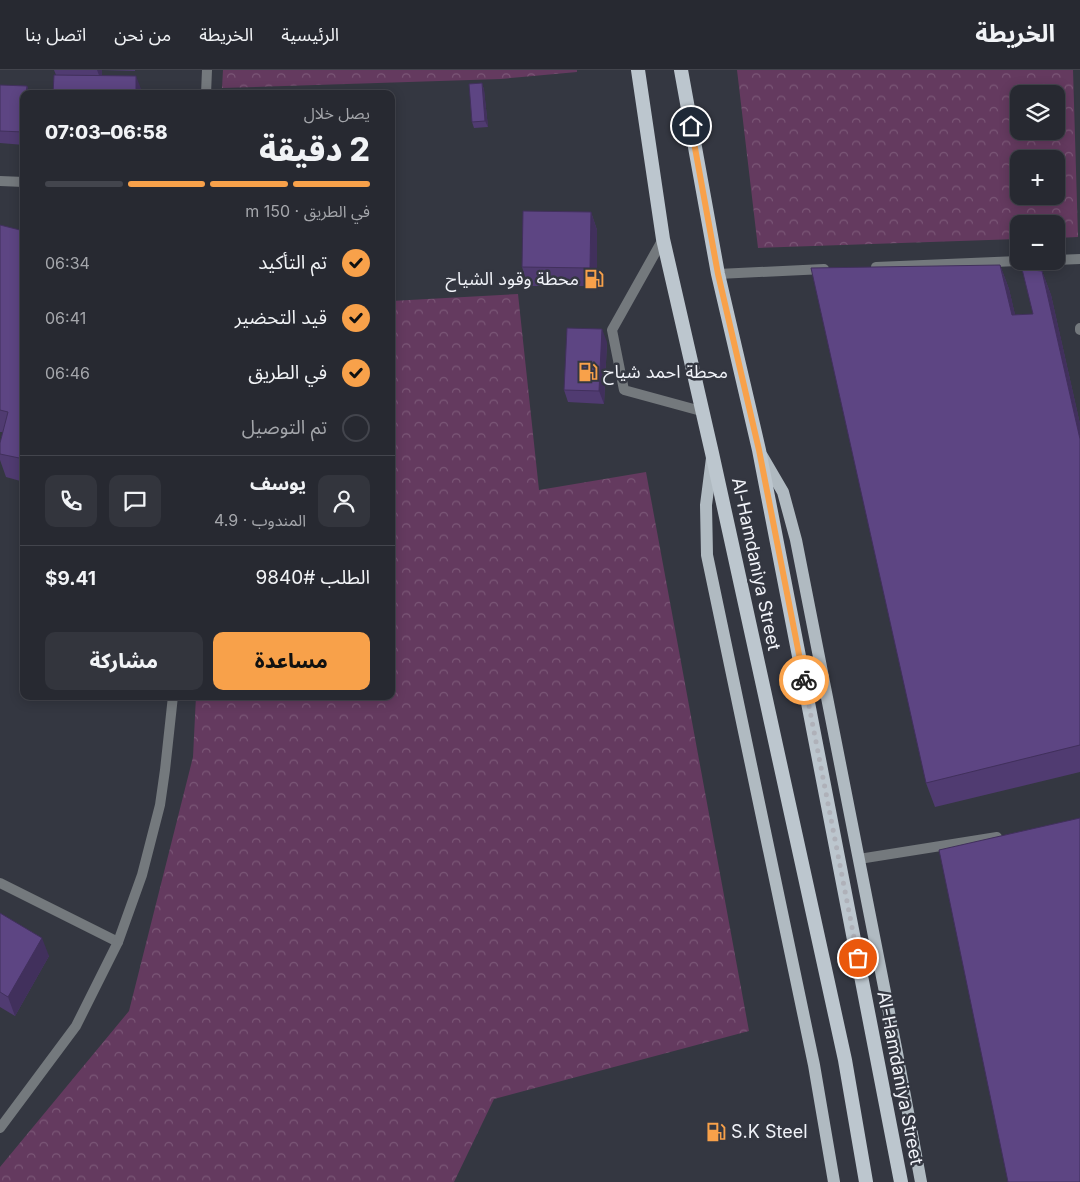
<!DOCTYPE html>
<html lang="ar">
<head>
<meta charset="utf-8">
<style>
  :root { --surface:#272931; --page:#33353d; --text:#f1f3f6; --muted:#a4a6ab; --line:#43454d; --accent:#f8a14a }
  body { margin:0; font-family:Inter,"Noto Sans Arabic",sans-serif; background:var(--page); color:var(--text); direction:rtl; height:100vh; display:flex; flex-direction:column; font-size:19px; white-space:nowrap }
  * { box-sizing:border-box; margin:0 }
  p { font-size:16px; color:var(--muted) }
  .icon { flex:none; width:28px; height:28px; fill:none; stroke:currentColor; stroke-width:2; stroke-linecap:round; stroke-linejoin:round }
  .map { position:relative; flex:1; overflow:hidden; direction:ltr }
  .details { position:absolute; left:20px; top:20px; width:375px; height:610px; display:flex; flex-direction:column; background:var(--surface); border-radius:10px; box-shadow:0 2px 12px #0003,0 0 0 1px var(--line); direction:rtl }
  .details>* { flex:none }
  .fabs { position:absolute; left:1010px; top:15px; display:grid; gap:10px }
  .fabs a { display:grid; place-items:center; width:55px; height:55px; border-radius:10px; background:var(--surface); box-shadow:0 2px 12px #0003,0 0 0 1px var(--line); font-size:25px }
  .pin { position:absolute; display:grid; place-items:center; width:42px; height:42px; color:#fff; margin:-21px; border:2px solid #fff; border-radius:50%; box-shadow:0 1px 5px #0007 }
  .courier { position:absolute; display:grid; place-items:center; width:50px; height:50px; margin:-25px; border:4px solid #f8a14a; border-radius:50%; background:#fff; color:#222; box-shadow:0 1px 6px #0007 }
  .summary em { font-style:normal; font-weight:800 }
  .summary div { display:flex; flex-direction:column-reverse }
  .summary { display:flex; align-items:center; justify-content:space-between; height:85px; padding:0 25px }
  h1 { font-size:32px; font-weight:800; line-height:38px }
  .bar { display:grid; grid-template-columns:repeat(4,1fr); gap:8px 5px; align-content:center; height:60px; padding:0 25px }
  .bar i { height:6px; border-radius:4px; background:var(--line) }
  .bar .current { background:var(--accent) }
  .bar p { grid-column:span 4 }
  .line { display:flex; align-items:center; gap:12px; padding:0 25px; border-top:1px solid var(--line) }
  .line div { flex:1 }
  .round { display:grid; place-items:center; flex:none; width:52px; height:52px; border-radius:10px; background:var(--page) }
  ol { padding:0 25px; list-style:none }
  li { display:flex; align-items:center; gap:15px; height:55px }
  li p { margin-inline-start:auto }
  li .icon { padding:5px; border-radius:50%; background:var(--accent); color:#111; stroke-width:4 }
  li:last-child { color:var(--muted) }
  li i { width:28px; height:28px; border:2px solid var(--line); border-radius:50% }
  .primary-button { display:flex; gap:10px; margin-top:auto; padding:10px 25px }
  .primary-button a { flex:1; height:58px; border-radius:10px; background:var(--accent); color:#111; font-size:20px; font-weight:800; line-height:58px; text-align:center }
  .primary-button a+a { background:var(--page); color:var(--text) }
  header { display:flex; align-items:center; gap:30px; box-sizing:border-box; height:70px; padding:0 25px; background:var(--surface); border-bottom:1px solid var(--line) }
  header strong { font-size:24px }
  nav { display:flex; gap:28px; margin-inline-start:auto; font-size:18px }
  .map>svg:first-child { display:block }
  .forest { fill:url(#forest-crowns); fill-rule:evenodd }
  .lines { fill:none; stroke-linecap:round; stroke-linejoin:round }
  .service { stroke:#74797d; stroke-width:10 }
  .minor { stroke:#74797d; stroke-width:10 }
  .tertiary { stroke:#74797d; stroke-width:10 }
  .primary { stroke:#b0bac1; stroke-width:12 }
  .trunk { stroke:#bcc6ce; stroke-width:14 }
  .wall { fill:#503b71 }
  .shaded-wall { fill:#41305c }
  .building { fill:#5d4583; stroke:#41305c }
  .done { stroke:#afb1b9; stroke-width:5; stroke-dasharray:0 9 }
  .route { stroke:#f8a14a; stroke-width:6 }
  .labels { text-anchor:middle; stroke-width:5; stroke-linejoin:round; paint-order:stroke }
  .poi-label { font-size:18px; fill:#f1f3f9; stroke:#343741; text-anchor:start }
  .street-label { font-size:18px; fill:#f1f3f9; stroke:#343741 }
</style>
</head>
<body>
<header>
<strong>الخريطة</strong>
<nav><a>الرئيسية</a><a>الخريطة</a><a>من نحن</a><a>اتصل بنا</a></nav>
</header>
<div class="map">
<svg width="1080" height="1112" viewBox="0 0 1080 1112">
  <defs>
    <pattern id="forest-crowns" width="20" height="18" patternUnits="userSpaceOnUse" patternTransform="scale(1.25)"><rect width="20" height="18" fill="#643a5f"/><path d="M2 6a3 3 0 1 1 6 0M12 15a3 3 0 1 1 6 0" fill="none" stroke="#7b5777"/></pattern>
  </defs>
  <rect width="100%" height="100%" fill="#343741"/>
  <path class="forest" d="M223,0H577V2L501,9L222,18Z
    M737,0H1073L1078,167L1056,168V154H1019V169L758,178ZM1019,24H1056V61H1019ZM1019,89H1056V126H1019Z
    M518,224L539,420L646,402L749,961L494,1029L454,1112H0V1097L129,941L193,687L196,626H391V231Z"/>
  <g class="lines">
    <path class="service" d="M663,169L612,260L624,320L701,341
      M1056,190L1080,189
      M876,197L1019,191
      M718,204L824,199
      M1080,258V260
      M859,789L997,767"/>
    <path class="minor" d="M0,111L24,112
      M0,813L118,872"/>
    <path class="tertiary" d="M206,24L207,0
      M0,1058L76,956L118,872L142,805L160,735L165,700L173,626"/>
    <path class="primary" d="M762,386L783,422L796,470L897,983L921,1112
      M712,388L706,435L707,485L814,995L834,1112"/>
    <path class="trunk" d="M638,0L663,169L712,383L845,990L866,1112
      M681,0L718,204L759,380L901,1112"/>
  </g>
  <path class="wall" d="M54,0H135V1L102,0V6L56,5Z
    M482,13L484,20L488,57L474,58L472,52Z
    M0,15L27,16L30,24H24V75L0,73Z
    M591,142L597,160V216H528L522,197Z
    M0,155L24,161V412L6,407L0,390V373L3,362H0Z
    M1000,195L1009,219L1015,245L1033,244L1042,201L1051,225L1080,354V702L935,737L926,713Z
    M607,272L604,334L568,332L564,320Z
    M0,843L49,886L15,946L0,937Z"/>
  <path class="shaded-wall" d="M97,0H102V13Z
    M136,6L143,24H136Z
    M482,13L484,20L488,57L485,51Z
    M27,16L30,24H26Z
    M591,142L597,160V216L590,198Z
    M1000,195L1009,219L1021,270L1012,245Z
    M1042,201L1051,225L1080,354V369Z
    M602,259L607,272L604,334L599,321Z
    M42,868L49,886L15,946L8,927Z"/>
  <path class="building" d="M54,5L136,6V24H53Z
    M482,13L485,51L472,52L469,14Z
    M0,15L27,16L26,24H24V62L0,61Z
    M523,141L591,142L590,198L522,197Z
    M0,155L24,161V389L0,384V373L8,342L0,340Z
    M1000,195L1012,245L1033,244L1022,199L1042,201L1080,369V675L926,713L811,198Z
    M567,258L602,259L599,321L564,320Z
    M1080,748V1112H1008L939,780Z
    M0,843L42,868L8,927L0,922Z"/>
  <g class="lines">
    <path class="done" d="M804,610L858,888"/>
    <path class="route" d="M691,56L718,204L759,380L804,610"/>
  </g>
  <defs>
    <symbol id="fuel-bare" viewBox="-9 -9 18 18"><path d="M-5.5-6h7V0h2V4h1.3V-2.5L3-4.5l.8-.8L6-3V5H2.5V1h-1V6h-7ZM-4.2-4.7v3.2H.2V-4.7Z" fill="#f8a14a" stroke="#343741" stroke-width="2.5" paint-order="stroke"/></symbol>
  </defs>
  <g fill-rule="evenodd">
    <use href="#fuel-bare" x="580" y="195" width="28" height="28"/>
    <use href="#fuel-bare" x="574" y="288" width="28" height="28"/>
    <use href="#fuel-bare" x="702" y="1048" width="28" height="28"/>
  </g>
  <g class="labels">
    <g class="poi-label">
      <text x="579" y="215" text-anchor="end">محطة وقود الشياح</text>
      <text x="603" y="308">محطة احمد شياح</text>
      <text x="731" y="1068">S.K Steel</text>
    </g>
    <g class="street-label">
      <text transform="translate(756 494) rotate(78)" y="6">Al-Hamdaniya Street</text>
      <text transform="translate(900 1008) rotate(79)" y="6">Al-Hamdaniya Street</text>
    </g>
  </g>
</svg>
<div class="fabs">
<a><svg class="icon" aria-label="layers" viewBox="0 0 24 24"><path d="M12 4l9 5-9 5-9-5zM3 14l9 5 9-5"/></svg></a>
<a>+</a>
<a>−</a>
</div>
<div class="pin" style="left:858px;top:888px;background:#ea580c"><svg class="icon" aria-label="bag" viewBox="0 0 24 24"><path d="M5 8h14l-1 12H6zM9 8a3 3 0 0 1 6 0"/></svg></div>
<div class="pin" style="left:691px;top:56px;background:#1f2937"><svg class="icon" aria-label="home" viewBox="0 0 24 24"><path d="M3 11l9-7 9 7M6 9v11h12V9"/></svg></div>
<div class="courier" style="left:804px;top:610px"><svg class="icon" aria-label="bike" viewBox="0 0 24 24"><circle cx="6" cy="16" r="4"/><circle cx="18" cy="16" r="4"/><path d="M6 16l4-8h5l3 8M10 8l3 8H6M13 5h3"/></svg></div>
<section class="details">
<div class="summary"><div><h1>2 دقيقة</h1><p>يصل خلال</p></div><em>06:58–07:03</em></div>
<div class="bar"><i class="current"></i><i class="current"></i><i class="current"></i><i></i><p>في الطريق · 150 m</p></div>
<ol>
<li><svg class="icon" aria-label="check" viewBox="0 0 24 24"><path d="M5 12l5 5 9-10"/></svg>تم التأكيد<p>06:34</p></li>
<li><svg class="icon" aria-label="check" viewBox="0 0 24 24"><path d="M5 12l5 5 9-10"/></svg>قيد التحضير<p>06:41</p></li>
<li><svg class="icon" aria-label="check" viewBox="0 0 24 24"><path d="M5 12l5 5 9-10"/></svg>في الطريق<p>06:46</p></li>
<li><i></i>تم التوصيل</li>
</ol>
<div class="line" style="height:90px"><a class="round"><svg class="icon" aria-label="person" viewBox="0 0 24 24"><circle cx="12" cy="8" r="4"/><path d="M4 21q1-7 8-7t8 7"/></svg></a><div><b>يوسف</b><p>المندوب · 4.9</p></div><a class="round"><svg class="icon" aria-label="chat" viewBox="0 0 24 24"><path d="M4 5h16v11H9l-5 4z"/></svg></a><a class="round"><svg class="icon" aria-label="phone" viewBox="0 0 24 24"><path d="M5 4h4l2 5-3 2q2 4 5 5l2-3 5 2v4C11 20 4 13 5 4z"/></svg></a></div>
<div class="line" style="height:65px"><div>الطلب #9840</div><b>$9.41</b></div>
<div class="primary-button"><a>مساعدة</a><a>مشاركة</a></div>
</section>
</div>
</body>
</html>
